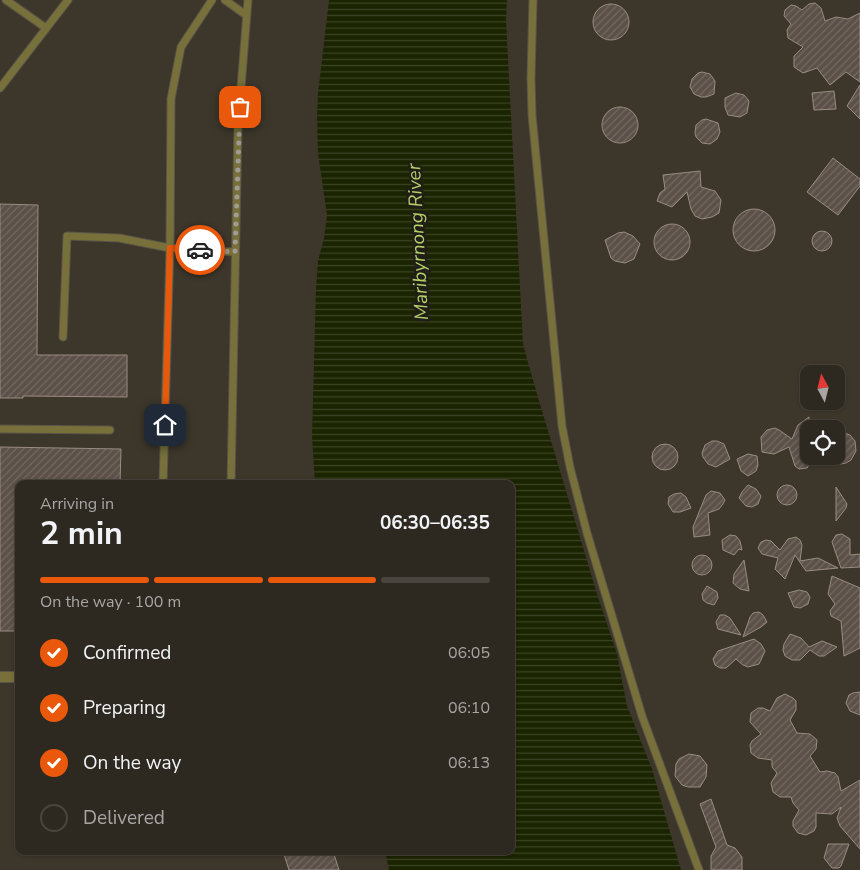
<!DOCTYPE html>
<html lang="en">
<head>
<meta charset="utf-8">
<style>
  :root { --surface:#2e2920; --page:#363129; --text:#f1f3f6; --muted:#a7a6a5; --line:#49453e; --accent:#ea580c }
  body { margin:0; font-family:"Nunito Sans",sans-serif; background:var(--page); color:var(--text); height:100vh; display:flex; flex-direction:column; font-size:19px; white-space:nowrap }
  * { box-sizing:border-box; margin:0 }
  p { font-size:16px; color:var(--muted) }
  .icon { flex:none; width:28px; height:28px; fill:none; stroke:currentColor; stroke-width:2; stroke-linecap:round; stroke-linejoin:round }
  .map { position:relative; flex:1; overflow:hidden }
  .details { position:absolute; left:15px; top:480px; width:500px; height:375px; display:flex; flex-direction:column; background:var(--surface); border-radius:10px; box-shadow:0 1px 4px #0004,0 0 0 1px var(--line) }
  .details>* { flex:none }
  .needle { width:32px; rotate:353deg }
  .controls { position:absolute; left:800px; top:365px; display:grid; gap:10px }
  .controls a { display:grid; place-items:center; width:45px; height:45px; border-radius:10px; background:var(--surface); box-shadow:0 1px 4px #0004,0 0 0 1px var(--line); font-size:25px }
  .pin { position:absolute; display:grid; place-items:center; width:42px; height:42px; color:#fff; margin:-21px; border-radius:10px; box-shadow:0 2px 8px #0006 }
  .courier { position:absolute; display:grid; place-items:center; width:50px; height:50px; margin:-25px; border:4px solid #ea580c; border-radius:50%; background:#fff; color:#222; box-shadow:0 1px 6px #0007 }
  .summary em { font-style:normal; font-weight:700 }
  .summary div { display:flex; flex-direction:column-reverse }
  .summary { display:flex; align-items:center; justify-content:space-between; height:85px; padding:0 25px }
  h1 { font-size:32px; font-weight:700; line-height:38px }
  .bar { display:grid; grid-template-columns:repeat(4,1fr); gap:8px 5px; align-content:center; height:60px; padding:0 25px }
  .bar i { height:6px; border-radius:4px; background:var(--line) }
  .bar .on { background:var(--accent) }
  .bar p { grid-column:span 4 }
  ol { padding:0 25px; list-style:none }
  li { display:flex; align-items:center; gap:15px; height:55px }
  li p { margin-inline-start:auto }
  li .icon { padding:5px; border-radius:50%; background:var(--accent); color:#fff; stroke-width:4 }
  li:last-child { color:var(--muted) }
  li i { width:28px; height:28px; border:2px solid var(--line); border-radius:50% }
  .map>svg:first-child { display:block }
  .water { fill:url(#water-rules) }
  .building { fill:url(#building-hatch); stroke:#998c82 }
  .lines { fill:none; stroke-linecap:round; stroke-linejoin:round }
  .service-casing { stroke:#595348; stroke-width:9 }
  .minor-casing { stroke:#595348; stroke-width:12 }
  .service { stroke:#78703a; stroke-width:7 }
  .minor { stroke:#78703a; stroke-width:10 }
  .done { stroke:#a09c93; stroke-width:5; stroke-dasharray:0 9 }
  .route { stroke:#ea580c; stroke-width:6 }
  .labels { text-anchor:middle; stroke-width:5; stroke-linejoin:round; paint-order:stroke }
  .water-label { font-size:19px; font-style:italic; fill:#b4d066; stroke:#211e19 }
</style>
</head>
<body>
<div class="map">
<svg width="860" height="870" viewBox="0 0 860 870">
  <defs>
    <pattern id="water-rules" width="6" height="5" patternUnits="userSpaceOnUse" patternTransform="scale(1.25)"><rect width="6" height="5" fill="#1b2400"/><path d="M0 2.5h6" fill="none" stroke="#3b4324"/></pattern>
    <pattern id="building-hatch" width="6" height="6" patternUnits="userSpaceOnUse" patternTransform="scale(1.25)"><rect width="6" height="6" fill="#5c5148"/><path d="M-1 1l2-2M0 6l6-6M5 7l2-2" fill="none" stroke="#736961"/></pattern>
  </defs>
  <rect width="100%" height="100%" fill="#3d372b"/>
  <path class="water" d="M329,0H507L506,20L523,344L537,394L597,594L617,654L627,706L652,769L681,870H389L385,851H511V484H315L312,436L316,288L318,261L324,238L327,215L318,154L317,115L318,93Z"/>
  <path class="building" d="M815,3L821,8L825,21L836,17L848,19L860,13V82L846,72L830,85L817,68L803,73L794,67V56L803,47L788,38L787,30L791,24L784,16L785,10L791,5L796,6L802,10L809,4Z
    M593 22a18 18 0 1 1 36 0a18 18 0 1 1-36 0Z
    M702,72L710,74L715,81L714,94L706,97H701L694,94L690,87L692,79L698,73Z
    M860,85V119L847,106Z
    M834,91L836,109L814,110L812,93Z
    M736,93L744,95L749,101L747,113L740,117L728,115L725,107V98Z
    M602 125a18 18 0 1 1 36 0a18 18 0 1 1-36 0Z
    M706,119L718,123L720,132L717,139L710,144L702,143L696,137L695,133L696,125L702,120Z
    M833,158L860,179V186L838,215L807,192Z
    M700,171L701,187L715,191L721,200L719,213L712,217L702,219L695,216L691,209L687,192L672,207L657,201L660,193L665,189L663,175Z
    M0,204L38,205L37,355H127V397L23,396V398H0Z
    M733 230a21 21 0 1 1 42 0a21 21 0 1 1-42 0Z
    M654 242a18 18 0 1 1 36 0a18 18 0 1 1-36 0Z
    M812 241a10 10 0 1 1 20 0a10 10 0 1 1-20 0Z
    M624,232L633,236L640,244L634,259L625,263L615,261L611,258L605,240L618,233Z
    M809,417V456H815L807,468L799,469L795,466L789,447L774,454L762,452L761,437L767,430L775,428L779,430L792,439L798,425Z
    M842,432L850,435L855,441L856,451L851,460L846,463L836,465V433Z
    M712,441H717L724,444L730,459L716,467L708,464L703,457L702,453L705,445Z
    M652 457a13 13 0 1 1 26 0a13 13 0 1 1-26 0Z
    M0,447L121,449L120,484H19V631H0Z
    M748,454L757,456L758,465L756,471L748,476L741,471L737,459Z
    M748,485L756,489L761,496L758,504L752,507L746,506L739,498L742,492Z
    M777 495a10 10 0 1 1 20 0a10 10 0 1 1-20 0Z
    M836,487L847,504L846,508L836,521Z
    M711,491L720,493L725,500L723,504L719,509L708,513L710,535L694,537L693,527L706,495Z
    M681,493L686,497L691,508L680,512H673L668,504L669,497L674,494Z
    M842,534L850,539V555L860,554V567L841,568L832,542L836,535Z
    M730,535L736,536L740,541L742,550L739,549L734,555L723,550L722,540Z
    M796,537L800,540L802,545L800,561L818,558L838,568L806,571L795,555L785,579L775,569L778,558L762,554L758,548L761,542L766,540L771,541L780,550L788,539Z
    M692 565a10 10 0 1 1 20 0a10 10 0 1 1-20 0Z
    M744,560L749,591L740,589L733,583L734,574Z
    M832,576L860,588V648L844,656L841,621L831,616L830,611L835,604L828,594Z
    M707,586L717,592L718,598L714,605L707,603L703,600L702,594Z
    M799,590L807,592L810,597L808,604L800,608L794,607L788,593Z
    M759,612L763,615L767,622L761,627L743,637L750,617L753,613Z
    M720,615H725L730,618L741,635L718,629L716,622Z
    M790,634L801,638L809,647L822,641L837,647L824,656H819L810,650L800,660H792L785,656L783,650L784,644Z
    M754,639L761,644L765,651L759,664L748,667L743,665L736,659L726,668H720L715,665L713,659L718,651Z
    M860,692V715L850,711L846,703L849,695L853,693Z
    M785,694L793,698L796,701V710L790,720L797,733L810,734L817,740L816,749L810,756L820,772L827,771L835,773L838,777L841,791L860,780V849L840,826L837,818L841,807L832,814L816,813V827L814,831L806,835L798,833L793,826V821L799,810L793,803L791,797H780L773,792L771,783L777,773L772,767V760L758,758L751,753L750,745L752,741L761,734L750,722L751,713L758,708H763L770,711L777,698Z
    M689,754L700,756L707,765L706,777L700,787H688L682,785L675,776L676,764L679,759Z
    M711,799L727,845L735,848L742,857V870H711V856L716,847L700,804Z
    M828,844H849L841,866L839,868H832L824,858Z
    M283,851H333L339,870H289Z"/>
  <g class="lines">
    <defs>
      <path id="service" d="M6,0L46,28
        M225,0L246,15
        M533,0L531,78L532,115L562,426L570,467L587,533L642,716L699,870
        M0,88L68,0
        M63,337L67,236L119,238L170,248L235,252
        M0,429L110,430
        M163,484L170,248L171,99L181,47L212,0
        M231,484L238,125L248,0"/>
      <path id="minor" d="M0,677H19"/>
    </defs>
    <use href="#service" class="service-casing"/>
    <use href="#minor" class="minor-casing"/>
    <use href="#service" class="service"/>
    <use href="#minor" class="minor"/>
  </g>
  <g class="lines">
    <path class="done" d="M200,250L235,252L240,107"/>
    <path class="route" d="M165,425L170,248L200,250"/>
  </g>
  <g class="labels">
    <g class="water-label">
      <text transform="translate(417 242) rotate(-93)" y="7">Maribyrnong River</text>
    </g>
  </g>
</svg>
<div class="controls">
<a><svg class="needle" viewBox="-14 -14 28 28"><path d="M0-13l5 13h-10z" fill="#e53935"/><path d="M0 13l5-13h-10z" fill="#a7a6a5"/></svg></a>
<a><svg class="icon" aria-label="locate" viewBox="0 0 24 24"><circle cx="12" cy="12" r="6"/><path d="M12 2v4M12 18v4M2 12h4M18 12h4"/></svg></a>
</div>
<div class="pin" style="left:240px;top:107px;background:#ea580c"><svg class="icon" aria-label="bag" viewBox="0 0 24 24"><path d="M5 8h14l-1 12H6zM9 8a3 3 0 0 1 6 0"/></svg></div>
<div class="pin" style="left:165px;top:425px;background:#1f2937"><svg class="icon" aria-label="home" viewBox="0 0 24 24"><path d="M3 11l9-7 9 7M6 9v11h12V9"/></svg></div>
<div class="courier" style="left:200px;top:250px"><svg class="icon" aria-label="car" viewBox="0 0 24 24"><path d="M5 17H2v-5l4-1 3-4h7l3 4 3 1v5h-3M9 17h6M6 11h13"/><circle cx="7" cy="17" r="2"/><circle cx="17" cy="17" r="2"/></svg></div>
<section class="details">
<div class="summary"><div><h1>2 min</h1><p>Arriving in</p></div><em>06:30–06:35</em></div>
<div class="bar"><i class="on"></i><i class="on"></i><i class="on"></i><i></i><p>On the way · 100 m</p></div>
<ol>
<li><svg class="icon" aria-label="check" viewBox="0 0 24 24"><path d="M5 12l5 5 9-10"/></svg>Confirmed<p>06:05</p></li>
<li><svg class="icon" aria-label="check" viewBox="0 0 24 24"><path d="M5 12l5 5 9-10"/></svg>Preparing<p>06:10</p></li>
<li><svg class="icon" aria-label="check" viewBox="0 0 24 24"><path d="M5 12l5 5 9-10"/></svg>On the way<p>06:13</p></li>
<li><i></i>Delivered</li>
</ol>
</section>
</div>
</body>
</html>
